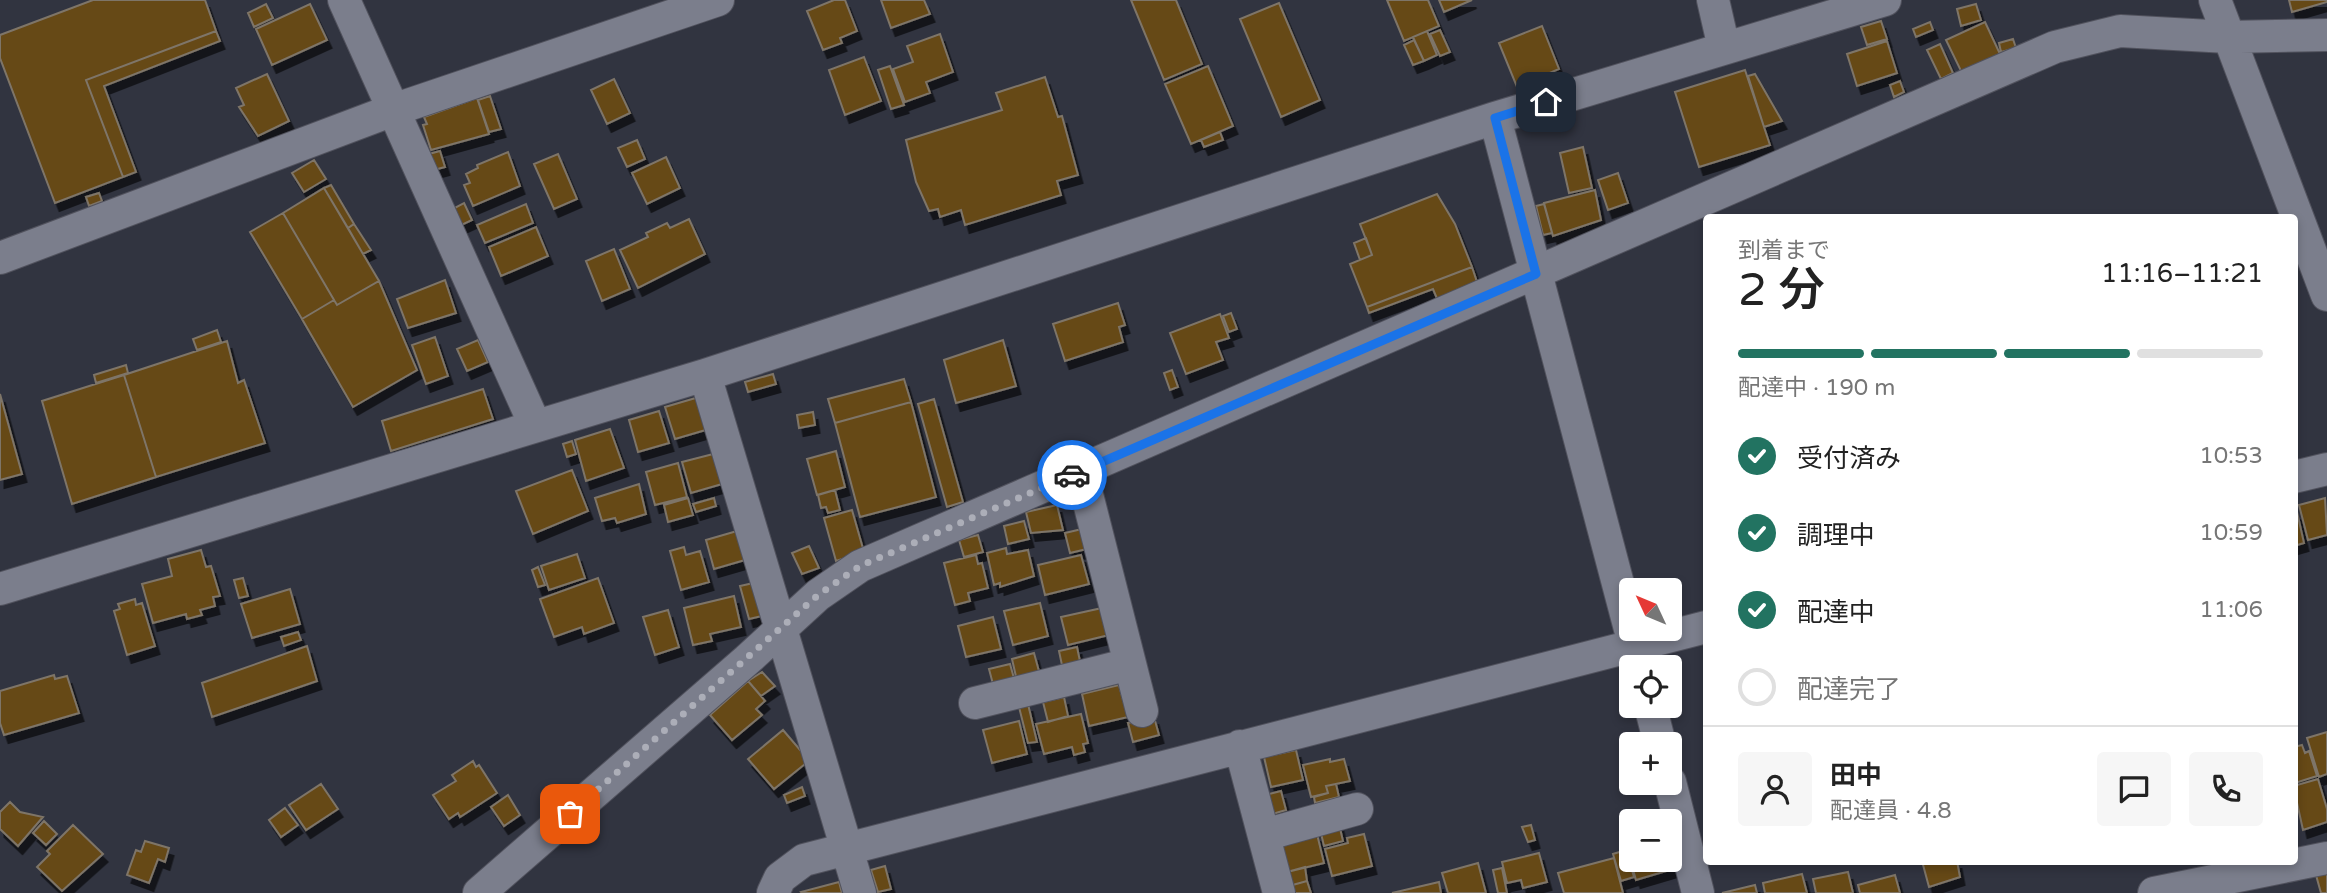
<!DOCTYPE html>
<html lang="ja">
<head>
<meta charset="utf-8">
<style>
  :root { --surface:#fff; --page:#f6f6f6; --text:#222; --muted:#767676; --line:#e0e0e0; --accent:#227361 }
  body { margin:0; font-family:"Varela Round","Noto Sans JP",sans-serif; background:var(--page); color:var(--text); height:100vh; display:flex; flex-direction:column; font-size:26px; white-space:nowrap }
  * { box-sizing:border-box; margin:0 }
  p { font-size:23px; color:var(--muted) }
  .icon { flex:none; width:38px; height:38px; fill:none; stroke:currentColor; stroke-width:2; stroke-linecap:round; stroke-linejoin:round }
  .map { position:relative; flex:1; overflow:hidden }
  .drawer { position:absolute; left:1703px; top:214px; width:595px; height:651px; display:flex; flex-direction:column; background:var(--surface); border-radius:7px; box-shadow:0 4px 10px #0003 }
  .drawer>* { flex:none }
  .needle { width:46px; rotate:314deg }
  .tools { position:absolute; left:1619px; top:578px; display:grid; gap:14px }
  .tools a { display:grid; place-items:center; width:63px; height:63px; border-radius:7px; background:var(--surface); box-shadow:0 4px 10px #0003; font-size:35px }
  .pin { position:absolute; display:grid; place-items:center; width:60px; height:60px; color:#fff; margin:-30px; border-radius:14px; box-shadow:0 4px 10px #0006 }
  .courier { position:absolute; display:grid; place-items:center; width:70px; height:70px; margin:-35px; border:5px solid #1a73e8; border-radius:50%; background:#fff; color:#222; box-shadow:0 2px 9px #0007 }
  .overview em { font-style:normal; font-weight:600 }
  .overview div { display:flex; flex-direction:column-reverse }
  .overview { display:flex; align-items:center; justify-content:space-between; height:119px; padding:0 35px }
  h1 { font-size:46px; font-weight:600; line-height:52px }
  .bar { display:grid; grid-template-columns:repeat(4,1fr); gap:10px 7px; align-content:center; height:84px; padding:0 35px }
  .bar i { height:9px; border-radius:5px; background:var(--line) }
  .bar .current { background:var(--accent) }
  .bar p { grid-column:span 4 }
  .line { display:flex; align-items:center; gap:18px; padding:0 35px; border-top:2px solid var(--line) }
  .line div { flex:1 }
  .round { display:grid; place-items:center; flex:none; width:74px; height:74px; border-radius:7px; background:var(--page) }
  ol { padding:0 35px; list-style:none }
  li { display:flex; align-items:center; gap:21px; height:77px }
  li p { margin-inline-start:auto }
  li .icon { padding:7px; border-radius:50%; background:var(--accent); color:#fff; stroke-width:4 }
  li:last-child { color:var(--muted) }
  li i { width:38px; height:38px; border:4px solid var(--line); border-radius:50% }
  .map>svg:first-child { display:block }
  .building { fill:#664817; stroke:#7e7568; stroke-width:2; filter:url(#shadow) }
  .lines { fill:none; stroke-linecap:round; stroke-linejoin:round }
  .minor-casing { stroke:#51525d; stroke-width:34 }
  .minor { stroke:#7b7e8c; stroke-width:32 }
  .done { stroke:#acaeb8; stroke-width:7; stroke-dasharray:0 12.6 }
  .route { stroke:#1a73e8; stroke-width:9 }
</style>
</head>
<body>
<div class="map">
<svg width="2327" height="893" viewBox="0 0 2327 893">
  <defs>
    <filter id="shadow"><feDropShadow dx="4.5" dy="8" stdDeviation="0" flood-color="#0009"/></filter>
  </defs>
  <rect width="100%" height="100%" fill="#313440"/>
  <path class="building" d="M93,0H205L216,31L86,80L123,177L55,203L0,58V35Z
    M834,0H845L857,31L840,38L842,43L823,50L807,11Z
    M881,0H924L930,14L891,28Z
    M1131,0H1176L1202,64L1164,80Z
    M1387,0H1428L1439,26L1404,41Z
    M1439,0H1472L1444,12Z
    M2289,0H2327V2L2292,12Z
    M1279,3L1320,100L1281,117L1240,19Z
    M266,4L273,18L254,27L248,13Z
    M310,4L327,40L272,65L256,29Z
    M1976,4L1981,20L1961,26L1957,9Z
    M1881,21L1887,39L1867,45L1861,27Z
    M1930,22L1933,30L1916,37L1913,29Z
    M1985,22L2000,54L1962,73L1946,40Z
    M1542,26L1559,69L1517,87L1499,43Z
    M1440,30L1450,52L1440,56L1430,34Z
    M216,31L220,41L104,86L136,172L123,177L86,80Z
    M1427,31L1437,55L1424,61L1413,37Z
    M940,34L953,72L926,82L930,93L905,102L893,69L913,62L907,46Z
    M2013,39L2016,48L2001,52L1999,43Z
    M1414,40L1424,61L1413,65L1404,45Z
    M1887,41L1897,73L1857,86L1847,54Z
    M1940,44L1953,73L1941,79L1927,50Z
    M864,57L881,101L845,115L829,70Z
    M890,66L904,105L891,109L878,70Z
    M1208,66L1233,126L1191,144L1165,84Z
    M1745,70L1770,145L1699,167L1675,92Z
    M267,74L289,121L258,136L239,107L244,105L236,88Z
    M1755,74L1782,121L1764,127L1748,76Z
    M1045,77L1058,117L1062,116L1078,175L1057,181L1061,195L965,225L961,210L940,217L938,209L929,211L916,182L906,140L1002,110L996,93Z
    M614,79L630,113L607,124L591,90Z
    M1900,81L1904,92L1894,97L1890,85Z
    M490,96L501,129L489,132L478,100Z
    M477,98L489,134L431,150L423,125L427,124L424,117Z
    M1220,132L1223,140L1204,147L1201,140Z
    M637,140L645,159L627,167L618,148Z
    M1583,147L1592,188L1569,193L1560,153Z
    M440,151L445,167L430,171L425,155Z
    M508,152L520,186L473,206L464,185L470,183L466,174L478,168L477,165Z
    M558,154L577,199L554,209L534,164Z
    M666,157L680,188L647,204L632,173Z
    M314,160L326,179L304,192L292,173Z
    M1618,173L1628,203L1608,210L1598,180Z
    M331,185L354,224L348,228L324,188Z
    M324,188L379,281L337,305L283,213Z
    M1595,190L1601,220L1553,236L1544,203Z
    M99,193L102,201L89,206L86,197Z
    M1437,194L1455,224L1472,267L1367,307L1350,264L1372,255L1360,224Z
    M464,203L472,220L455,228L447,212Z
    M526,204L533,223L485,243L477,225Z
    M1544,204L1552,233L1543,235L1536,206Z
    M283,213L334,300L302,319L250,232Z
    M689,219L705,254L638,288L620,250L648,237L646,233L667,223L670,228Z
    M354,224L371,250L363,254L348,228Z
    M536,227L548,256L501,276L489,247Z
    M1366,238L1372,255L1360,260L1354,243Z
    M614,249L630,289L602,301L586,261Z
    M1472,267L1478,285L1438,301L1433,289L1369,313L1367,307Z
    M445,280L456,313L408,328L397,299Z
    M379,281L417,370L353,407L302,319L334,300L337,305Z
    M1118,303L1125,325L1119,327L1123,342L1065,361L1053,324Z
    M1231,313L1237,329L1229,332L1223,316Z
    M1220,314L1229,338L1216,342L1223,360L1186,374L1170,333Z
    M217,330L221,342L197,350L193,339Z
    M435,337L448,376L426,384L412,345Z
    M478,340L488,362L467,371L457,349Z
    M1003,340L1016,386L956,403L944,360Z
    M227,341L238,383L244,380L265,443L156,477L124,375Z
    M126,365L128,373L96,383L94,375Z
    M1172,370L1178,387L1170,390L1164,373Z
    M773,374L776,384L748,392L745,382Z
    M124,375L156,477L72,504L42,401Z
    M904,379L911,402L835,423L828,399Z
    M483,389L493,419L391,451L382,421Z
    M0,394L22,474L0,480Z
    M699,397L709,429L675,439L665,407Z
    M934,399L963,502L947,507L918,404Z
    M911,402L936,497L860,517L835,423Z
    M659,411L669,443L638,452L629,420Z
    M813,412L815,425L799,428L797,415Z
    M610,429L624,468L586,481L575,440Z
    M572,441L576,454L567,457L563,444Z
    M836,451L845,487L817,495L807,459Z
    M721,452L729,482L691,493L682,462Z
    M678,463L687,497L655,505L646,472Z
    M572,470L588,511L533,534L516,491Z
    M639,484L646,514L617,523L615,518L602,521L595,498Z
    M835,490L840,510L828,513L826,507L821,508L818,495Z
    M688,498L693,515L668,522L664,505Z
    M714,498L716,506L696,512L693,504Z
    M2325,498L2327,535L2308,540L2299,505Z
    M1057,505L1063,530L1031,533L1026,512Z
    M852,510L864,552L836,561L824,518Z
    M2297,512L2304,543L2294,546V513Z
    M1024,521L1029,539L1008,544L1004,526Z
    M1086,528L1091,548L1070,553L1065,533Z
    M737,531L745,560L714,569L706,540Z
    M978,535L983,552L964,557L959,540Z
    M809,546L819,568L802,574L792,553Z
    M684,547L686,555L700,551L709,582L681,590L670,551Z
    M1006,548L1007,554L1028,550L1034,576L1000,587V583L994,585L987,553Z
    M201,550L206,567L211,566L220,596L213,597L215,606L200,610L202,615L187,619L186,614L153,623L142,584L172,576L168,559Z
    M577,554L585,578L549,590L541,566Z
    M976,555L978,564L982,563L988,588L968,593L970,601L955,605L944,563Z
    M1081,555L1089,584L1045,595L1038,565Z
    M538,567L545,585L538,587L532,570Z
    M243,578L248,596L239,598L234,580Z
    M598,578L614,623L584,634L582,627L554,637L540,599Z
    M758,582L766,615L749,619L740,586Z
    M290,589L300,624L252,638L241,604Z
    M734,596L741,627L710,634L712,641L693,645L684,608Z
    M135,599L136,605L142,603L155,646L127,655L114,611L120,609L118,604Z
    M1040,603L1048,636L1013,645L1004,611Z
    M1102,608L1109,635L1068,645L1061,617Z
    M668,610L679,647L655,655L643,617Z
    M993,617L1001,649L966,657L958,626Z
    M298,632L301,640L284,646L281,637Z
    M307,646L317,681L212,717L202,683Z
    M1077,647L1081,666L1063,670L1059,651Z
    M1034,653L1040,675L1017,681L1012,659Z
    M1010,664L1015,682L994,688L989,669Z
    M762,672L775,686L761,696L748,681Z
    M54,675L55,679L67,676L79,713L4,735L0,723V691Z
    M748,681L765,701L756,709L762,715L732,740L710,715Z
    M1119,685L1128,717L1089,726L1082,694Z
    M1064,697L1068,716L1048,722L1043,702Z
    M1028,704L1037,742L1028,743L1019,707Z
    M1081,714L1088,743L1083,744L1085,752L1074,755L1072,747L1044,754L1036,724Z
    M1154,717L1159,735L1133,742L1128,723Z
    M1019,721L1027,754L992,763L983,730Z
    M783,730L807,758L805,764L774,789L748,759Z
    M2327,732V774L2319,777L2307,738Z
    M2302,745L2305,753L2309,751L2317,776L2295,783L2294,747Z
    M1296,750L1303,780L1271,787L1264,757Z
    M1330,759V762L1344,759L1350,781L1326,786L1328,793L1311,797L1303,765Z
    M473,761L476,767L479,765L497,793L460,817L458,813L449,819L433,795L456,781L452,775Z
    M2318,779L2327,809V822L2303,830L2294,789L2297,785Z
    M321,784L338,809L306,830L289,805Z
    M1336,784L1339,797L1315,803L1314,797L1328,793L1326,786Z
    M802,787L805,796L787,803L784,795Z
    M1281,791L1286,810L1269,815L1265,795Z
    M508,795L520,815L504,826L491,807Z
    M10,802L20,812L43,817L18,846L0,829V812Z
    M285,808L298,825L281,837L269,820Z
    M44,821L57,834L46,845L33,833Z
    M1339,824L1343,841L1324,846L1320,829Z
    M73,825L103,854L62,891L37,867L50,854L47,851Z
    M1531,825L1535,840L1528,842L1522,827Z
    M1317,834L1324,863L1287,872L1280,843Z
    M1364,834L1372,866L1332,876L1325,849L1348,843L1347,838Z
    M145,841L169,848L165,862L158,859L149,883L127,875L136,850L141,852Z
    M1631,848V859H1670V854L1673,869L1636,880L1627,849Z
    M1626,850L1634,877L1621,881L1613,854Z
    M1539,853L1547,882L1523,888L1521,880L1507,883L1502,862Z
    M1614,858L1623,893H1564L1558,873Z
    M1922,861H1957L1960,877L1929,887Z
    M1478,863L1486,893H1448L1442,873Z
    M885,866L891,889L878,892L871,870Z
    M1305,867L1307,881L1289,886L1287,872Z
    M1502,868L1507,893H1498L1493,870Z
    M2327,871V893H2321L2316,875Z
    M1848,872L1853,893H1816L1813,879Z
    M1802,874L1807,893H1765L1763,883Z
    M1895,875L1900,893H1860L1858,885Z
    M1307,881L1311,893H1291L1289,886Z
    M839,882L842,893H802L801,892Z
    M1439,882L1441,893H1392Z
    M1755,885L1757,893H1722Z"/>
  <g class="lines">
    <defs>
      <path id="minor" d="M344,0L535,425
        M1713,0L1724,48
        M2215,0L2327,295
        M1495,118L1640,667
        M0,258L393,110L718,0
        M705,375L860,893
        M1081,471L1142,711
        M2294,477L2327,469
        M0,589L705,375L1495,118L1885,0
        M975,703L1130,664
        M1650,705L1660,744
        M1240,746L1279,893
        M1670,782L1698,893
        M1264,835L1357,809
        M479,893L747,660L818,595L860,566L2055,47L2120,31L2228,37L2327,35
        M773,893L780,878L804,860L1706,627
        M2154,893L2327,858"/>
    </defs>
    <use href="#minor" class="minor-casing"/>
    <use href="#minor" class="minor"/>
  </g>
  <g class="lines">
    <path class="done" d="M570,814L818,595L860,566L1072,475"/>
    <path class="route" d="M1072,475L1536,274L1495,118L1546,102"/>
  </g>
</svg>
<div class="tools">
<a><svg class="needle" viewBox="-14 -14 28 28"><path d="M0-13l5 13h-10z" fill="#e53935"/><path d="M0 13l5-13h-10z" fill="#767676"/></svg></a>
<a><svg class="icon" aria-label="locate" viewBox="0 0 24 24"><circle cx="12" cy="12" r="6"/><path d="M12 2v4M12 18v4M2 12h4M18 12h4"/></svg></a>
<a>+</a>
<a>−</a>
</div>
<div class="pin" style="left:570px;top:814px;background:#ea580c"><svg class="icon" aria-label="bag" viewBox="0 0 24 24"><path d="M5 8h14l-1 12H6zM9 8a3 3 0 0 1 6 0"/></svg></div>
<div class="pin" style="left:1546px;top:102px;background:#1f2937"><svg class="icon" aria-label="home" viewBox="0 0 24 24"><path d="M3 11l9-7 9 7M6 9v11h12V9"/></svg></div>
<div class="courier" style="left:1072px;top:475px"><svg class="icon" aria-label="car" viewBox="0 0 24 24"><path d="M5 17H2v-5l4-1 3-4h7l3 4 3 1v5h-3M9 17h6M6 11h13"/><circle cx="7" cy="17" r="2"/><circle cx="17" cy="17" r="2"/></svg></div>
<section class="drawer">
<div class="overview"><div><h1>2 分</h1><p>到着まで</p></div><em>11:16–11:21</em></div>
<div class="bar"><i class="current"></i><i class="current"></i><i class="current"></i><i></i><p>配達中 · 190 m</p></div>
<ol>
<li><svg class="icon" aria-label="check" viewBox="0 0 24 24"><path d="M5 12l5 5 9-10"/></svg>受付済み<p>10:53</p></li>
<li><svg class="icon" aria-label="check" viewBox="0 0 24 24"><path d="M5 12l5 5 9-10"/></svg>調理中<p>10:59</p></li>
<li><svg class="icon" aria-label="check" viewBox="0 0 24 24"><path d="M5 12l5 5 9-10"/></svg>配達中<p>11:06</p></li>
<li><i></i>配達完了</li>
</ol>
<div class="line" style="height:126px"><a class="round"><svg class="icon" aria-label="person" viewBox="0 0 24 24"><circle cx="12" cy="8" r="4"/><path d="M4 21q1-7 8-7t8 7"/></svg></a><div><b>田中</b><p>配達員 · 4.8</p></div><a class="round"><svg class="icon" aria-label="chat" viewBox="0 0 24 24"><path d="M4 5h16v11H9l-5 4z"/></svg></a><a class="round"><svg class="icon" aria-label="phone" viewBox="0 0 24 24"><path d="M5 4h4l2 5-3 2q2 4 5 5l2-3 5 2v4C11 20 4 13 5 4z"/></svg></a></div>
</section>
</div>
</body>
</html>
